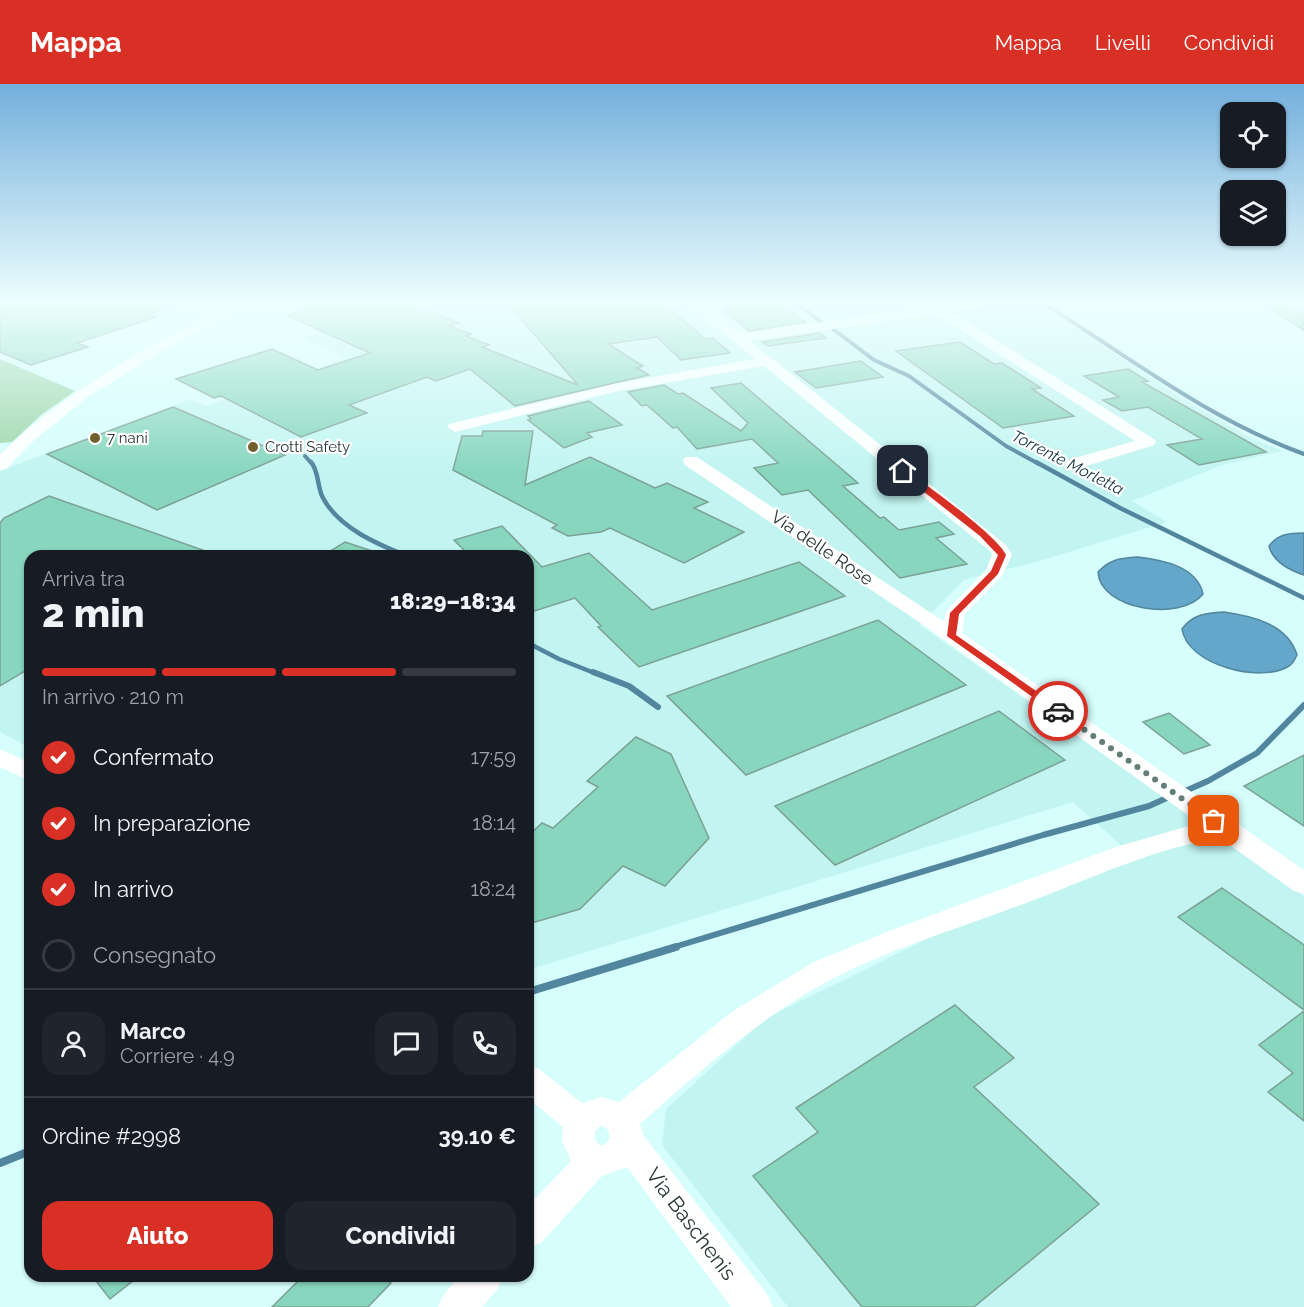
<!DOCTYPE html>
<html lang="it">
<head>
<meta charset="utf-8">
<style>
  :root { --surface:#171b24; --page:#20242c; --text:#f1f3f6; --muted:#9ea1a6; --line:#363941; --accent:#d93025 }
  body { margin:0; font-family:Raleway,sans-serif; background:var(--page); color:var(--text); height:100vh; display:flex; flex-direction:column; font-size:22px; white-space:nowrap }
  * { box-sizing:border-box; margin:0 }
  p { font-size:20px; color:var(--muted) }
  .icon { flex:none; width:33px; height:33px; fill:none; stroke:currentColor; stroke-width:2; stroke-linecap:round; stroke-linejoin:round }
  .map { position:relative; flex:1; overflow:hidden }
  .details { position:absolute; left:24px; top:466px; width:510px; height:732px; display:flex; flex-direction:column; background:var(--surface); border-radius:18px; box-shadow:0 2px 4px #0004 }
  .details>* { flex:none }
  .fabs { position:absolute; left:1220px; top:18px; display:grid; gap:12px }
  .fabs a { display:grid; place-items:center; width:66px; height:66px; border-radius:12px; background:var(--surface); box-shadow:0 2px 4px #0004; font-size:30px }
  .pin { position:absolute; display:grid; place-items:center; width:51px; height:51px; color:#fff; margin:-26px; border-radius:12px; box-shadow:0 3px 9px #0006 }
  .courier { position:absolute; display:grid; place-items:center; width:60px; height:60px; margin:-30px; border:4px solid #d93025; border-radius:50%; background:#fff; color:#222; box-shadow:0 2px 8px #0007 }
  .headline em { font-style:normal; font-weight:800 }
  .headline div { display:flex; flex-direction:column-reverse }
  .headline { display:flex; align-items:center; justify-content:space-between; height:102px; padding:0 18px }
  h1 { font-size:39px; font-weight:800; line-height:45px }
  .bar { display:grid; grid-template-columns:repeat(4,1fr); gap:9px 6px; align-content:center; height:72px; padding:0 18px }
  .bar i { height:8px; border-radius:4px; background:var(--line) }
  .bar .on { background:var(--accent) }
  .bar p { grid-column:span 4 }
  .line { display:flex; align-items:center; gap:15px; padding:0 18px; border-top:2px solid var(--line) }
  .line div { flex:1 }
  .round { display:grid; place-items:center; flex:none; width:63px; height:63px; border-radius:18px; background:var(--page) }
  ol { padding:0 18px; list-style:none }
  li { display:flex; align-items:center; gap:18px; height:66px }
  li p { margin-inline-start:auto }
  li .icon { padding:6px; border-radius:50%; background:var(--accent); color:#fff; stroke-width:4 }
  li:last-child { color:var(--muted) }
  li i { width:33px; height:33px; border:3px solid var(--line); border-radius:50% }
  .button { display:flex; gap:12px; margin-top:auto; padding:12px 18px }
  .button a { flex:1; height:69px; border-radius:18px; background:var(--accent); color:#fff; font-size:24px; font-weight:800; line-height:69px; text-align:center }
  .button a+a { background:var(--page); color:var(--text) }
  header { display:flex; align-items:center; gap:36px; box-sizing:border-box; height:84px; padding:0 30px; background:var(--accent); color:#fff }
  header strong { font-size:28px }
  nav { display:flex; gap:33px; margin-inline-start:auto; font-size:21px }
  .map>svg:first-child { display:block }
  .built { fill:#c2f5f2 }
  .green { fill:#9dd6aa }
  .water { fill:#64a7cb; stroke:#52859e; stroke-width:1.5 }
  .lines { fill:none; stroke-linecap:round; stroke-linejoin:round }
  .stream-far3 { stroke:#52859e; stroke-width:4 }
  .stream-far2 { stroke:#52859e; stroke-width:4.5 }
  .stream-far1 { stroke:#52859e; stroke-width:6 }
  .stream { stroke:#52859e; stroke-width:8 }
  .building { fill:#87d6bd; stroke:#7da094; stroke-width:1.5 }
  .minor { fill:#fff; fill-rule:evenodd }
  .route { fill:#d93025 }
  .done { stroke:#647d7b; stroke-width:6; stroke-dasharray:0 10.8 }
  .poi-dot { fill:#71602e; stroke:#fff; stroke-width:2 }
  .labels { text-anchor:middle; stroke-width:4.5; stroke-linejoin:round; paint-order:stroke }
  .far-poi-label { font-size:15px; fill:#273736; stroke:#fff; text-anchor:start }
  .far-water-label { font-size:16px; font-style:italic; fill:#123141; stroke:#fff }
  .street-label { font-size:18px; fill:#273736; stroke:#fff }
  .near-street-label { font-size:21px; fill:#273736; stroke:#fff }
</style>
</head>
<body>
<header>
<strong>Mappa</strong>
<nav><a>Mappa</a><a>Livelli</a><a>Condividi</a></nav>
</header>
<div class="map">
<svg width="1304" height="1223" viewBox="0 0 1304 1223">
  <rect width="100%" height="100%" fill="#d6fefc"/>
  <path class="built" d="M419,219H684L728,255L834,238L808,219H1033L1068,238L1179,313L1251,354L1283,367L1222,381L1132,417L1167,438L1036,478L964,496L920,541L1304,812V1223H788L662,1061L666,1025L766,934L947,845L1133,772L1073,718L528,886V472H30V664L0,648V387L190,315L206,322L347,274L305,254Z"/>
  <path class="green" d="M0,275L75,307L41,331L12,358L0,359Z"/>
  <path class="water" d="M1304,449V491C1289,486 1273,478 1269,462C1278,450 1289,449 1304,449Z
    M1138,473C1162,476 1197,482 1203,510C1181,538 1100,526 1098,488C1110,475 1121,474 1138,473Z
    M1224,528C1252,532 1288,540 1297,571C1295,575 1293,580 1289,582C1261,600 1187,581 1182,545C1193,530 1206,529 1224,528Z"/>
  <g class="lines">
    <path class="stream-far3" d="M797,219L822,239
      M1043,219C1129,273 1208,335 1304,370
      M833,245L874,276L909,292L1006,362L1039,380
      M305,372L312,380"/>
    <path class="stream-far2" d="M311,378C319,387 317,403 323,414C339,444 377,460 407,472
      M1036,378L1120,424L1304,514
      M528,559L559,575L597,590"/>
    <path class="stream-far1" d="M593,588L629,602L658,623
      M1183,708L1208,697L1257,669L1304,621
      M671,864L1043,751L1149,722L1171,712"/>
    <path class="stream" d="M528,908L676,863
      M0,1079L30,1067"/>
  </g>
  <path class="building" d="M0,219H174V222L148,230L156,233L77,259L88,263L31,281L0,268Z
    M311,219H407L459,239L449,242L471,250L466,252L489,261L482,263L578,301L507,219H663L705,255L713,254L730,269L681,276L657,253L608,260L643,282L637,284L649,291L515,322L470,285L436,297L427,293L349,321L367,329L301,353L221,312L214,314L176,295L272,265L318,286L370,269L288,232Z
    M723,219H779L806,238L749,247L723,226L731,225Z
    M1260,219H1287L1304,229V246Z
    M820,249L826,254L768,262L762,258Z
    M960,258L994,280L1002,279L1041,304L1032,305L1074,332L1003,344L896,267Z
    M861,277L883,293L816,304L795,288Z
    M1128,285L1148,297L1142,298L1266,368L1199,381L1167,361L1202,355L1148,323L1122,327L1103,316L1119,313L1084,292Z
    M741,299L858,399L843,402L880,434L884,433L899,446L939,438L954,450L936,454L967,480L900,494L808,406L782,411L754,384L778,379L752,355L697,365L677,343L673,344L647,321L642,322L628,308L664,301L678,310L683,309L741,347L748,339L711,304Z
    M589,317L622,341L587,349L592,353L564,364L528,336L531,335L528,332Z
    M173,323L285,371L157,426L47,370Z
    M483,347H533L525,401L590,373L655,404L667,399L708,418L694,424L744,448L684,479L610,444L601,448L568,452L552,444L557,441L453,386L462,352H482Z
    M49,412L214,470V472H30V584L0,602V439L4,434Z
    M502,442L542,483L589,469L652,526L799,478L845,512L639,583L598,543L601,542L575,514L528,529V472H470L454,456Z
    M345,458L381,470L380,472H322Z
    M878,536L966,601L746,691L667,612Z
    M999,627L1065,676L835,781L775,722Z
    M1169,629L1210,661L1184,670L1143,638Z
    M636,653L671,670L709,754L665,802L623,782L580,825L528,840V752L542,739L553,744L598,703L587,697Z
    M1304,671V742L1244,702Z
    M1222,804L1304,861V926L1178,833Z
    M955,921L1014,974L974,1003L1099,1120L974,1223H862L753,1092L818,1048L796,1024Z
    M1304,927V1037L1268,1008L1293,989L1259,961Z
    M92,1192H139L110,1215Z
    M303,1192H383L391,1199L368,1223H272Z"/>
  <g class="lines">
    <path class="minor" d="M233,219H249L151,274L89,312L32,358L6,385L0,386V371C67,304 150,262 233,219Z
      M688,219H702L741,250L926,223L922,219L940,221L987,219L981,223L950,227L1154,355L1156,358L1154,361L1080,384H1068L1066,380L1068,376L1135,357L936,230L750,257L1006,461L1012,471L1002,492L965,530L962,549L1304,786V810L1294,807L1220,754C1156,764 1099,791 1039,814C970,841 898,861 832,895C760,933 700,987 640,1040L643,1051L767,1210L773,1223H731L627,1083L602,1092L541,1159L528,1164V1122L571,1077L562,1057L563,1043L528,1014V981L539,985L582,1019L602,1013L619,1018L733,927L812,879L889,847L1116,763L1199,739L922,540L685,381L683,377L685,373H697L943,537L948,525L986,486L992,471L991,468L764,282L618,307L455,348L447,343L449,340L618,299L755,275ZM600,1042H604L609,1047V1056L604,1061H600L595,1056V1047Z
      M0,665L30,679V697L0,683Z
      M460,1192H503L498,1205L482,1223H438L444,1210Z"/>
  </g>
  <linearGradient id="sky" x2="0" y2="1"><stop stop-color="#73afdc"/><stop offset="0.56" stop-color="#edfffe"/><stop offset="1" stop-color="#edfffe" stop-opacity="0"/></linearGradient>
  <rect width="1304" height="390" fill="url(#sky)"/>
  <path class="route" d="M900,385H905C927,402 996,450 1006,471L998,490L959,530L956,551L1062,625V629H1055L947,552L950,529L991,487L998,471L980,452L900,389Z"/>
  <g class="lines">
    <path class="done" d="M1058,627L1214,737"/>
  </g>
  <g class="poi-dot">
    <circle cx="95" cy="354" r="6"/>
    <circle cx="253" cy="363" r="6"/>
  </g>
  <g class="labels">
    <g class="far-poi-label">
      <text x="107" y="359">7 nani</text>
      <text x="265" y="368">Crotti Safety</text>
    </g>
    <g class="far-water-label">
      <text transform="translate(1068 378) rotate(27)" y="6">Torrente Morletta</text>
    </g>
    <g class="street-label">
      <text transform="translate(822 464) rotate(34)" y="6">Via delle Rose</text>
    </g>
    <g class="near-street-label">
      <text transform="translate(691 1140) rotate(53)" y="7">Via Baschenis</text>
    </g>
  </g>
</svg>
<div class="fabs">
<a><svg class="icon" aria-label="locate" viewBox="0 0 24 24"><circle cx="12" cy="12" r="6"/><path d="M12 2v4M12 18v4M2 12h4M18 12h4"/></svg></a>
<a><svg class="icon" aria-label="layers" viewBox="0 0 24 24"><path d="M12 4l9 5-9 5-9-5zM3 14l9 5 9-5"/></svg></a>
</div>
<div class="pin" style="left:1214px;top:737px;background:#ea580c"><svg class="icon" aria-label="bag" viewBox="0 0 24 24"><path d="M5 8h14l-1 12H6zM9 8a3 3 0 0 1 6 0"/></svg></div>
<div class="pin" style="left:903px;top:387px;background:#1f2937"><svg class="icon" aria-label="home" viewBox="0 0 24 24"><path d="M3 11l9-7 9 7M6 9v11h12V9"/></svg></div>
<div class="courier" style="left:1058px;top:627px"><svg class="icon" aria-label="car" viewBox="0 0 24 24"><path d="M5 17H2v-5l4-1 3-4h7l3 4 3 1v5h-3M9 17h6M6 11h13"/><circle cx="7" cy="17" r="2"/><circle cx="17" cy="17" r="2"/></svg></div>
<section class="details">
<div class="headline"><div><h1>2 min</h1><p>Arriva tra</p></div><em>18:29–18:34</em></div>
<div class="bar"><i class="on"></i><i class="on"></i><i class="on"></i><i></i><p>In arrivo · 210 m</p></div>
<ol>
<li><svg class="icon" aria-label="check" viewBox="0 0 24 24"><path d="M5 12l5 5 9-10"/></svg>Confermato<p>17:59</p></li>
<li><svg class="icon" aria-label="check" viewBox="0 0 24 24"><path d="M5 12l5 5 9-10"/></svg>In preparazione<p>18:14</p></li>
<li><svg class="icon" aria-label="check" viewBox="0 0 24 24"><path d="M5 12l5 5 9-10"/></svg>In arrivo<p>18:24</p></li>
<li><i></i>Consegnato</li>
</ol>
<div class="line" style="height:108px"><a class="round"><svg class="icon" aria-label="person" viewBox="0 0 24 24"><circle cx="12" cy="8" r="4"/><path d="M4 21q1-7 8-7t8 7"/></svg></a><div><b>Marco</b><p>Corriere · 4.9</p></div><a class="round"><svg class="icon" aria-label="chat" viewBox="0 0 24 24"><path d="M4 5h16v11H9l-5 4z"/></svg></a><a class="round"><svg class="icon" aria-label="phone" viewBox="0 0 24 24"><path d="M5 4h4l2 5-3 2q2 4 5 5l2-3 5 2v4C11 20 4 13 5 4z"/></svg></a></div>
<div class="line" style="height:78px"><div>Ordine #2998</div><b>39.10 €</b></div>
<div class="button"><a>Aiuto</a><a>Condividi</a></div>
</section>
</div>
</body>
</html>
